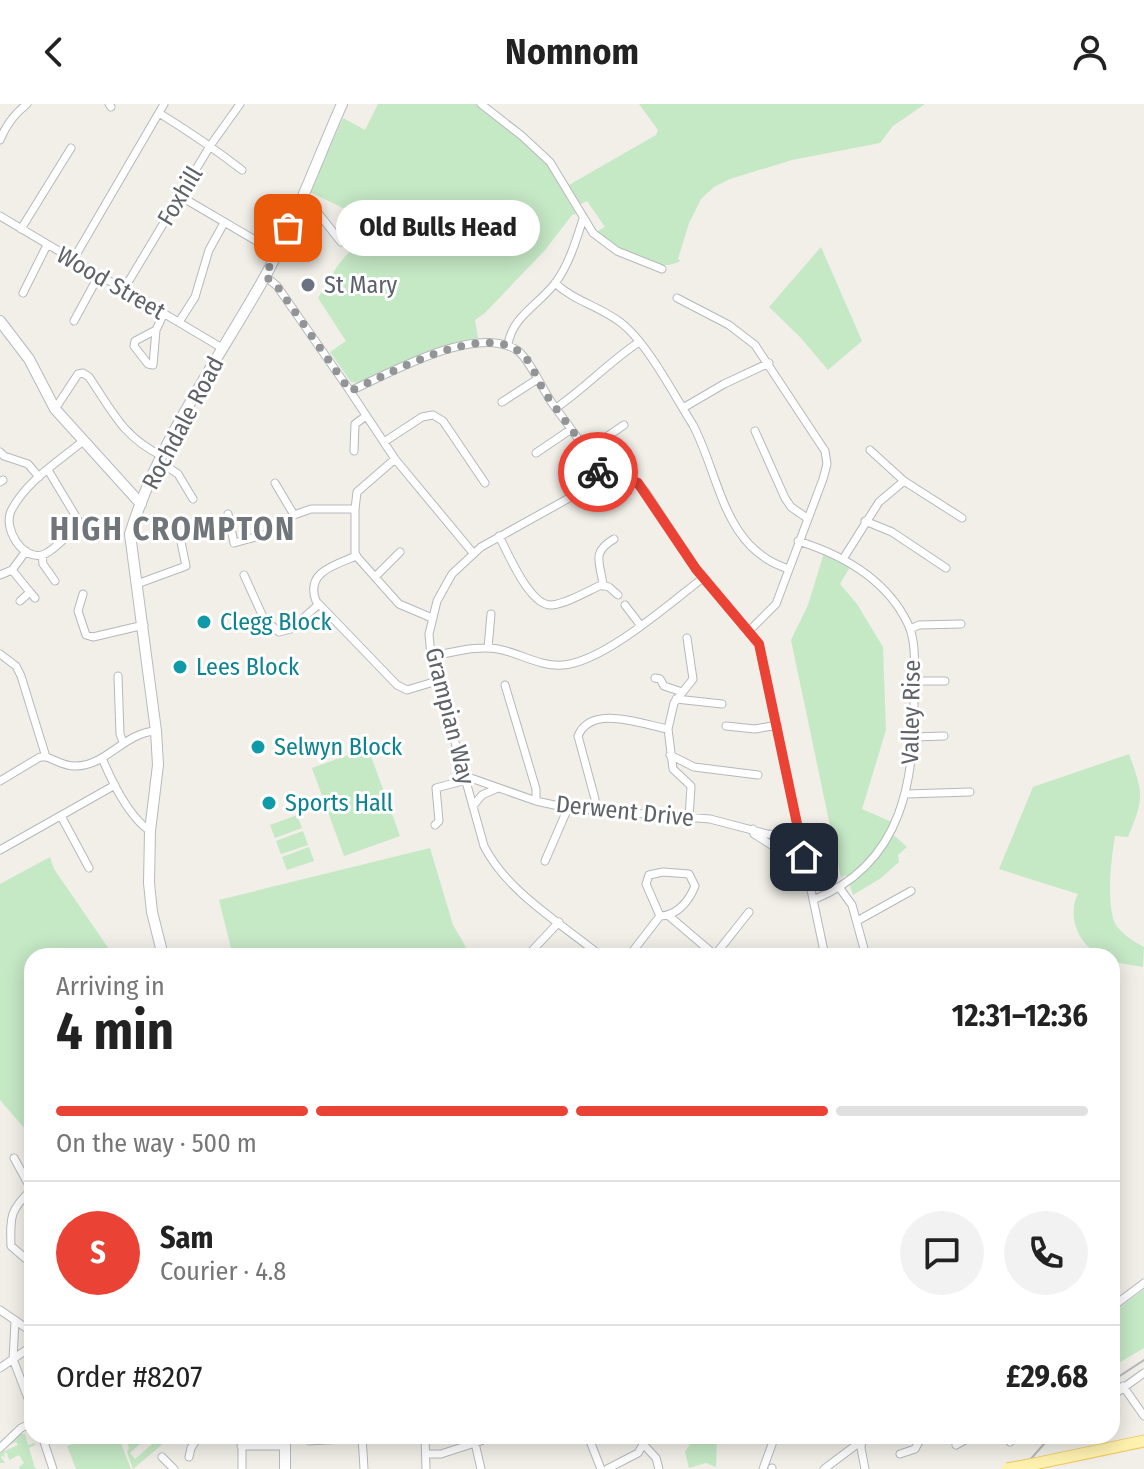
<!DOCTYPE html>
<html lang="en">
<head>
<meta charset="utf-8">
<style>
  :root { --surface:#fff; --page:#f2f2f2; --text:#222; --muted:#767676; --line:#e0e0e0; --accent:#ea4335 }
  body { margin:0; font-family:"Fira Sans Condensed",sans-serif; background:var(--page); color:var(--text); height:100vh; display:flex; flex-direction:column; font-size:30px; white-space:nowrap }
  * { box-sizing:border-box; margin:0 }
  p { font-size:26px; color:var(--muted) }
  .icon { flex:none; width:44px; height:44px; fill:none; stroke:currentColor; stroke-width:2; stroke-linecap:round; stroke-linejoin:round }
  .map { position:relative; flex:1; overflow:hidden }
  .side { position:absolute; left:24px; top:844px; width:1096px; height:496px; display:flex; flex-direction:column; background:var(--surface); border-radius:24px; box-shadow:0 4px 20px #0003 }
  .side>* { flex:none }
  .pin { position:absolute; display:grid; place-items:center; width:68px; height:68px; color:#fff; margin:-34px; border-radius:16px; box-shadow:0 4px 12px #0006 }
  .courier { position:absolute; display:grid; place-items:center; width:80px; height:80px; margin:-40px; border:6px solid #ea4335; border-radius:50%; background:#fff; color:#222; box-shadow:0 2px 10px #0007 }
  .bubble { position:absolute; height:56px; border-radius:28px; background:var(--surface); box-shadow:0 4px 20px #0003; font-size:26px; font-weight:700; line-height:56px; text-align:center }
  .overview em { font-style:normal; font-weight:700 }
  .overview div { display:flex; flex-direction:column-reverse }
  .overview { display:flex; align-items:center; justify-content:space-between; height:136px; padding:0 32px }
  h1 { font-size:52px; font-weight:700; line-height:60px }
  .bar { display:grid; grid-template-columns:repeat(4,1fr); gap:12px 8px; align-content:center; height:96px; padding:0 32px }
  .bar i { height:10px; border-radius:6px; background:var(--line) }
  .bar .selected { background:var(--accent) }
  .bar p { grid-column:span 4 }
  .line { display:flex; align-items:center; gap:20px; padding:0 32px; border-top:2px solid var(--line) }
  .line div { flex:1 }
  .round { display:grid; place-items:center; flex:none; width:84px; height:84px; border-radius:42px; background:var(--page) }
  header { display:flex; justify-content:space-between; align-items:center; height:104px; padding:0 32px; background:var(--surface); font-size:36px; font-weight:700 }
  .map>svg:first-child { display:block }
  .green { fill:#c5e8c5 }
  .lines { fill:none; stroke-linecap:round; stroke-linejoin:round }
  .street-casing { stroke:#b5b8bc; stroke-width:9 }
  .secondary-casing { stroke:#b6babf; stroke-width:12 }
  .primary-casing { stroke:#f2c960; stroke-width:13 }
  .street { stroke:#fff; stroke-width:7 }
  .secondary { stroke:#fff; stroke-width:10 }
  .primary { stroke:#fff2af; stroke-width:11 }
  .tram { stroke:#b6b7b8; stroke-width:2 }
  .primary-bridge-casing { stroke:#f2c960; stroke-width:13; stroke-linecap:butt }
  .primary-bridge { stroke:#fff2af; stroke-width:11 }
  .done { stroke:#929495; stroke-width:8; stroke-dasharray:0 14.4 }
  .route { stroke:#ea4335; stroke-width:10 }
  .worship-dot { fill:#6b7280; stroke:#fff; stroke-width:3 }
  .culture-dot { fill:#0f9aa8; stroke:#fff; stroke-width:3 }
  .labels { text-anchor:middle; stroke-width:6; stroke-linejoin:round; paint-order:stroke }
  .street-label { font-size:24px; fill:#5f6368; stroke:#fff }
  .worship-label { font-size:24px; fill:#5b616d; stroke:#fff; text-anchor:start }
  .culture-label { font-size:24px; fill:#0d838f; stroke:#fff; text-anchor:start }
  .district-label { font-size:32px; font-weight:bold; letter-spacing:2px; fill:#70757a; stroke:#fff }
</style>
</head>
<body>
<header><svg class="icon" aria-label="back" viewBox="0 0 24 24"><path d="M15 5l-7 7 7 7"/></svg>Nomnom<svg class="icon" aria-label="person" viewBox="0 0 24 24"><circle cx="12" cy="8" r="4"/><path d="M4 21q1-7 8-7t8 7"/></svg></header>
<div class="map">
<svg width="1144" height="1365" viewBox="0 0 1144 1365">
  <rect width="100%" height="100%" fill="#f1efe8"/>
  <path class="green" d="M378,0H478L526,37L547,60L576,110L572,111L545,146L485,209L475,216L478,234C435,240 398,260 360,279L351,278L330,248L346,237L318,194L338,161L374,119L310,88L343,14L365,26Z
    M639,0H925L893,22L880,39L792,56L730,75L714,83L701,95L689,119L678,155L680,157C653,172 619,143 596,128L605,123L587,97L579,101L569,81L656,31L658,26Z
    M821,143L862,237L828,266L800,233L769,203Z
    M824,449L850,463L840,480L857,500L883,543L886,626L862,705L892,718L888,726L907,743L898,751L899,758L881,774L853,791L846,771L841,774L791,536L808,501Z
    M368,644L400,732L344,752L312,664Z
    M1129,650C1144,691 1144,694 1128,733L1115,732C1111,757 1107,789 1113,814C1116,827 1133,837 1144,843L1143,863L1114,858L1112,852C1082,852 1065,814 1078,790L999,765L1033,683Z
    M297,711L302,724L275,734L270,721Z
    M303,727L308,741L281,750L276,737Z
    M309,743L314,757L287,766L282,753Z
    M430,744L453,821L471,852H233L219,796Z
    M50,753L54,765L111,848L106,852H32V1033L0,996V780Z
    M1144,1185V1244L1112,1263V1209Z
    M32,1322V1324L18,1330H25L28,1341L35,1339V1341L29,1344L35,1364L38,1365H20L19,1363L24,1359L19,1351L9,1356L7,1349H4L5,1354L2,1351L1,1353L5,1359H0V1349L18,1341L16,1338L6,1342L22,1325Z
    M96,1332H118L131,1365H76L67,1342Z
    M134,1332H149L130,1349L135,1355L161,1332H172L133,1365L127,1348L129,1344L127,1338L135,1334Z
    M695,1332H717L716,1363L706,1359L689,1364L685,1348Z"/>
  <g class="lines">
    <defs>
      <path id="street" d="M109,0L111,3
        M481,0L522,32L550,58L593,129L617,147L662,165
        M159,9C188,27 215,45 242,66
        M0,36C6,21 14,10 27,0
        M180,92L277,149
        M297,102L318,109L341,138
        M0,112L222,244
        M21,125L71,44
        M73,156L164,0
        M265,172L277,182L350,287C389,270 477,218 518,247C529,255 543,286 552,299C569,323 591,348 601,377
        M555,179C574,197 599,202 620,218C647,238 674,291 693,321C720,372 723,445 789,465
        M124,185L210,42L240,0
        M23,189L47,141
        M677,194L729,221L755,241L825,347L827,360L823,375L776,500L749,527
        M74,217L99,171
        M179,218L195,193L209,146L224,119
        M156,226L153,261L148,260L134,242L135,237L156,226L164,209
        M508,241C512,212 539,201 556,178C569,160 576,137 583,115
        M350,287L395,355L473,449
        M502,298L536,276
        M556,304C585,284 609,258 639,238
        M683,304L724,280L769,259
        M55,305L78,270L83,269L89,273C113,308 123,333 162,352
        M755,327L785,394L791,403L807,414
        M384,338L422,313L433,311L443,317L485,379
        M870,346L904,377L962,414
        M354,347L355,320L366,312
        M586,347L624,321
        M0,348L4,352L28,360L39,373
        M536,349L570,326
        M395,355L357,388L355,405V449L358,454L399,500L432,514
        M160,358L178,370L193,395
        M48,366L78,416C75,426 70,430 63,436C57,441 50,449 42,451C22,456 3,424 11,407C26,377 58,358 83,337
        M0,378L3,376
        M275,379L294,411
        M228,410L234,439L273,428L294,411L311,405H355
        M865,417L892,428L946,464
        M499,432C508,449 530,503 552,501C568,499 586,488 601,481L609,483L618,491
        M798,437C843,451 887,476 908,520C917,539 914,565 914,586C915,674 905,759 813,796
        M42,451L43,460L55,477
        M356,452C335,461 305,468 316,497L397,581L407,586L437,577
        M843,455L879,398L904,377
        M12,466L30,488
        M0,471L12,466L26,447
        M244,471L264,515L279,528L291,525L319,500
        M375,473L400,448
        M137,480L186,462L181,438
        M603,482C601,459 590,449 614,435
        M83,490L78,507L86,531L93,533L144,521
        M20,497L30,488L35,494
        M625,501L641,522
        M910,525L919,521L961,520
        M687,534L693,575L674,599L668,625L673,665L691,682L689,714
        M488,544L491,510
        M0,550L16,562L21,572L46,653
        M431,552C452,549 476,541 498,545C520,549 540,563 563,561C604,558 670,499 703,474
        M118,572L120,630L123,638
        M655,574L660,575L664,582L682,588
        M914,577H945
        M505,581L536,685V697
        M676,595L722,600
        M726,622L755,625L777,621
        M914,633L944,632
        M670,651L694,663L758,671
        M46,653C56,656 65,663 76,662C106,662 125,628 156,627
        M102,654C112,678 128,712 150,727
        M465,672L536,697L568,704L710,715L767,730L800,733
        M0,677L40,653H46
        M906,690L970,688
        M473,702L482,691L498,684
        M595,707V695L578,632C591,600 641,620 668,625
        M61,712L89,764
        M435,721L439,717L436,684L466,676
        M753,725L754,730L781,747L808,773
        M0,746L115,681
        M545,757L568,704
        M663,768L689,770L695,782C689,797 677,812 660,812L646,780L649,771Z
        M839,783L852,801L866,852
        M669,812L716,852
        M857,817L911,787
        M715,851L749,808
        M527,852L559,818
        M601,852C562,820 507,788 484,742L431,552L429,530L437,497L452,470L481,443L598,378C617,372 631,372 645,387L696,465L759,540L825,852
        M629,852L660,812
        M14,1054L31,1085
        M32,1085C10,1106 10,1112 11,1142L32,1160
        M1112,1203L1144,1179
        M0,1206L32,1228
        M15,1218L13,1255L32,1305
        M0,1264L32,1242
        M1123,1282L1144,1312
        M1112,1292L1144,1269
        M42,1332L53,1365
        M242,1332V1365
        M362,1332L364,1365
        M425,1332L426,1365
        M588,1332L601,1365
        M1007,1332L1010,1338
        M862,1335L861,1344L865,1365
        M309,1337L392,1332
        M475,1339L481,1365
        M644,1341L656,1354L659,1365
        M956,1341L972,1332
        M241,1342H285
        M0,1344L21,1324L32,1319
        M426,1350H441L481,1337
        M900,1350L915,1345L922,1332
        M162,1353L174,1365
        M189,1353L191,1344L199,1332
        M772,1364V1365
        M607,1365L638,1349L648,1332
        M763,1365L775,1332
        M824,1365L868,1332"/>
      <path id="secondary" d="M0,217L29,255L55,305L141,400
        M163,852L152,808L149,779L150,727L158,661L156,627L130,430C159,335 220,254 267,169C296,115 317,56 342,0
        M285,1365V1332"/>
      <path id="primary" d="M1034,1360L1144,1337"/>
    </defs>
    <use href="#street" class="street-casing"/>
    <use href="#secondary" class="secondary-casing"/>
    <use href="#primary" class="primary-casing"/>
    <use href="#street" class="street"/>
    <use href="#secondary" class="secondary"/>
    <use href="#primary" class="primary"/>
    <path class="tram" d="M1112,1277L1144,1256
      M1022,1365L1051,1332"/>
    <defs>
      <path id="primary-bridge" d="M1007,1365L1034,1360"/>
    </defs>
    <use href="#primary-bridge" class="primary-bridge-casing"/>
    <use href="#primary-bridge" class="primary-bridge"/>
  </g>
  <g class="lines">
    <path class="done" d="M288,124L265,172L277,182L350,287C388,271 485,215 522,250C533,260 538,279 547,292C564,316 585,341 598,368"/>
    <path class="route" d="M598,368L601,377L625,374L638,379L696,465L759,540L804,753"/>
  </g>
  <circle class="worship-dot" cx="308" cy="181" r="8"/>
  <g class="culture-dot">
    <circle cx="204" cy="518" r="8"/>
    <circle cx="180" cy="563" r="8"/>
    <circle cx="258" cy="643" r="8"/>
    <circle cx="269" cy="699" r="8"/>
  </g>
  <g class="labels">
    <g class="street-label">
      <text transform="translate(180 92) rotate(-59)" y="8">Foxhill</text>
      <text transform="translate(111 179) rotate(30)" y="8">Wood Street</text>
      <text transform="translate(183 319) rotate(-62)" y="8">Rochdale Road</text>
      <text transform="translate(911 608) rotate(-89)" y="8">Valley Rise</text>
      <text transform="translate(450 612) rotate(76)" y="8">Grampian Way</text>
      <text transform="translate(625 707) rotate(6)" y="8">Derwent Drive</text>
    </g>
    <g class="worship-label">
      <text x="324" y="189">St Mary</text>
    </g>
    <g class="culture-label">
      <text x="220" y="526">Clegg Block</text>
      <text x="196" y="571">Lees Block</text>
      <text x="274" y="651">Selwyn Block</text>
      <text x="285" y="707">Sports Hall</text>
    </g>
    <g class="district-label">
      <text x="173" y="436">HIGH CROMPTON</text>
    </g>
  </g>
</svg>
<div class="pin" style="left:288px;top:124px;background:#ea580c"><svg class="icon" aria-label="bag" viewBox="0 0 24 24"><path d="M5 8h14l-1 12H6zM9 8a3 3 0 0 1 6 0"/></svg></div>
<div class="pin" style="left:804px;top:753px;background:#1f2937"><svg class="icon" aria-label="home" viewBox="0 0 24 24"><path d="M3 11l9-7 9 7M6 9v11h12V9"/></svg></div>
<div class="courier" style="left:598px;top:368px"><svg class="icon" aria-label="bike" viewBox="0 0 24 24"><circle cx="6" cy="16" r="4"/><circle cx="18" cy="16" r="4"/><path d="M6 16l4-8h5l3 8M10 8l3 8H6M13 5h3"/></svg></div>
<div class="bubble" style="left:336px;top:96px;width:204px">Old Bulls Head</div>
<section class="side">
<div class="overview"><div><h1>4 min</h1><p>Arriving in</p></div><em>12:31–12:36</em></div>
<div class="bar"><i class="selected"></i><i class="selected"></i><i class="selected"></i><i></i><p>On the way · 500 m</p></div>
<div class="line" style="height:144px"><b class="round" style="background:var(--accent);color:#fff">S</b><div><b>Sam</b><p>Courier · 4.8</p></div><a class="round"><svg class="icon" aria-label="chat" viewBox="0 0 24 24"><path d="M4 5h16v11H9l-5 4z"/></svg></a><a class="round"><svg class="icon" aria-label="phone" viewBox="0 0 24 24"><path d="M5 4h4l2 5-3 2q2 4 5 5l2-3 5 2v4C11 20 4 13 5 4z"/></svg></a></div>
<div class="line" style="height:104px"><div>Order #8207</div><b>£29.68</b></div>
</section>
</div>
</body>
</html>
